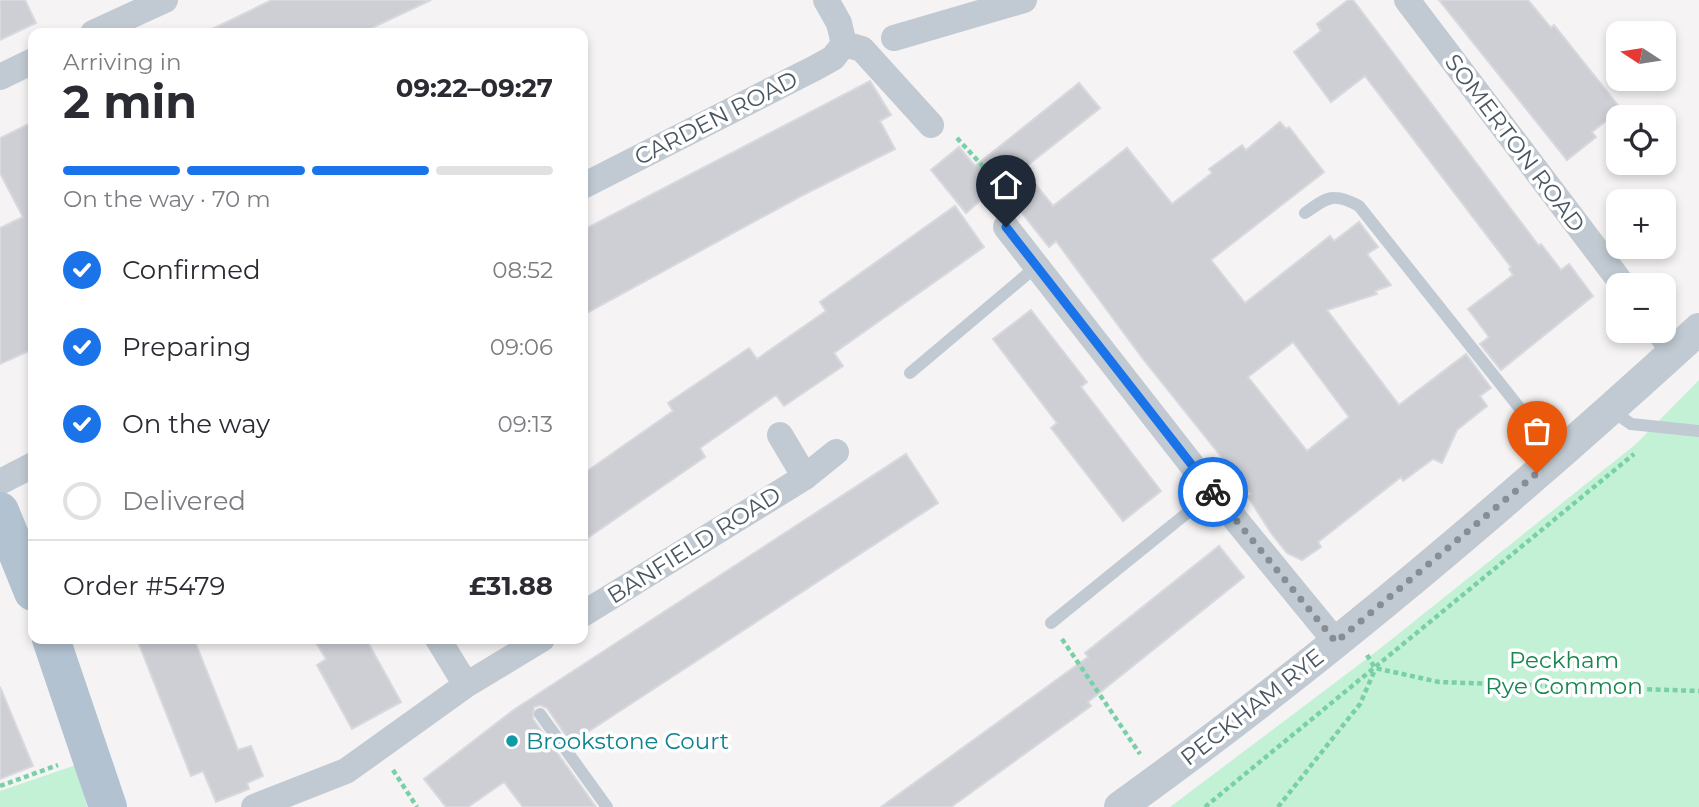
<!DOCTYPE html>
<html lang="en">
<head>
<meta charset="utf-8">
<style>
  :root { --surface:#fff; --page:#f7f7f7; --text:#2b2b33; --muted:#7c7c81; --line:#e1e1e2; --accent:#1a73e8 }
  body { margin:0; font-family:Montserrat,sans-serif; background:var(--page); color:var(--text); height:100vh; display:flex; flex-direction:column; font-size:26px; white-space:nowrap }
  * { box-sizing:border-box; margin:0 }
  p { font-size:23px; color:var(--muted) }
  .icon { flex:none; width:38px; height:38px; fill:none; stroke:currentColor; stroke-width:2; stroke-linecap:round; stroke-linejoin:round }
  .map { position:relative; flex:1; overflow:hidden }
  .panel { position:absolute; left:28px; top:28px; width:560px; height:616px; display:flex; flex-direction:column; background:var(--surface); border-radius:14px; box-shadow:0 4px 10px #0003 }
  .panel>* { flex:none }
  .needle { width:46px; rotate:282deg }
  .buttons { position:absolute; left:1606px; top:21px; display:grid; gap:14px }
  .buttons a { display:grid; place-items:center; width:70px; height:70px; border-radius:14px; background:var(--surface); box-shadow:0 4px 10px #0003; font-size:35px }
  .pin { position:absolute; display:grid; place-items:center; width:60px; height:60px; color:#fff; margin:-72px -30px; border-radius:50% 50% 50% 0; rotate:-45deg; box-shadow:0 0 7px #0007 }
  .pin .icon { rotate:45deg }
  .courier { position:absolute; display:grid; place-items:center; width:70px; height:70px; margin:-35px; border:5px solid #1a73e8; border-radius:50%; background:#fff; color:#222; box-shadow:0 2px 9px #0007 }
  .summary em { font-style:normal; font-weight:700 }
  .summary div { display:flex; flex-direction:column-reverse }
  .summary { display:flex; align-items:center; justify-content:space-between; height:119px; padding:0 35px }
  h1 { font-size:46px; font-weight:700; line-height:52px }
  .bar { display:grid; grid-template-columns:repeat(4,1fr); gap:10px 7px; align-content:center; height:84px; padding:0 35px }
  .bar i { height:9px; border-radius:5px; background:var(--line) }
  .bar .on { background:var(--accent) }
  .bar p { grid-column:span 4 }
  .line { display:flex; align-items:center; gap:18px; padding:0 35px; border-top:2px solid var(--line) }
  .line div { flex:1 }
  ol { padding:0 35px; list-style:none }
  li { display:flex; align-items:center; gap:21px; height:77px }
  li p { margin-inline-start:auto }
  li .icon { padding:7px; border-radius:50%; background:var(--accent); color:#fff; stroke-width:4 }
  li:last-child { color:var(--muted) }
  li i { width:38px; height:38px; border:4px solid var(--line); border-radius:50% }
  .map>svg:first-child { display:block }
  .green { fill:#c3f1d5 }
  .building { fill:#cdcfd5; stroke:#d7d9de; stroke-width:2; fill-rule:evenodd }
  .lines { fill:none; stroke-linecap:round; stroke-linejoin:round }
  .path { stroke:#7ad0a6; stroke-width:4.5; stroke-dasharray:5 3.5; stroke-linecap:butt }
  .service { stroke:#c1cad2; stroke-width:12 }
  .minor { stroke:#c1cad2; stroke-width:26 }
  .tertiary { stroke:#c1cad2; stroke-width:32 }
  .primary { stroke:#b3c2d1; stroke-width:38 }
  .done { stroke:#868d94; stroke-width:7; stroke-dasharray:0 12.6 }
  .route { stroke:#1a73e8; stroke-width:9 }
  .culture-dot { fill:#0f9aa8; stroke:#fff; stroke-width:2.5 }
  .labels { text-anchor:middle; stroke-width:7; stroke-linejoin:round; paint-order:stroke }
  .street-label { font-size:23px; fill:#4a5661; stroke:#fff }
  .park-label { font-size:23px; fill:#17864f; stroke:#fff }
  .culture-label { font-size:23px; fill:#0d838f; stroke:#fff; text-anchor:start }
</style>
</head>
<body>
<div class="map">
<svg width="1699" height="807" viewBox="0 0 1699 807">
  <rect width="100%" height="100%" fill="#f5f3f3"/>
  <path class="green" d="M1699,380V807H1170L1377,651L1636,444Z
    M76,765L87,807H0V791Z"/>
  <path class="building" d="M0,0H25L36,23L0,40Z
    M272,0H431L361,33H204Z
    M1348,0H1353L1539,246L1541,244L1561,270L1569,264L1593,296L1501,370L1480,344L1489,337L1468,309L1513,275L1509,269L1511,267L1365,76L1331,102L1294,52L1321,31L1317,24Z
    M1439,0H1528L1551,28L1554,25L1621,109L1592,132L1596,137L1567,160Z
    M870,81L891,115L880,121L895,149L801,196L583,315V230Z
    M1079,83L1100,108L1023,169L1053,206L1127,148L1172,204L1212,173L1209,169L1242,145L1246,150L1280,122L1286,129L1289,127L1324,172L1211,260L1245,303L1330,236L1334,241L1359,222L1378,247L1367,254L1391,285L1375,291L1377,294L1327,310L1399,405L1466,354L1491,388L1480,396L1487,406L1457,430L1442,463L1433,459L1403,481L1401,477L1318,542L1321,547L1302,560L1287,553L1271,533L1248,497L1251,494L1143,359L1056,241L1049,247L999,184L966,213L931,170L959,147L975,166ZM1293,342L1349,417L1307,451L1248,377Z
    M33,122V349L0,364V228L23,217L0,173V138Z
    M955,206L984,247L834,353L843,366L784,406L776,395L700,448L705,457L583,541V474L673,411L668,403L749,348L757,359L826,311L820,302Z
    M1031,310L1087,382L1081,387L1161,491L1123,521L1051,428L1057,423L993,339Z
    M906,454L938,503L571,743L547,708L540,705L534,707L533,719L596,807H523L504,782L468,807H446L424,779L515,709Z
    M1219,546L1244,577L1088,702L1091,706L951,807H881L1088,657L1085,653Z
    M137,639H194L238,750L251,746L263,776L247,783L249,789L216,802L203,771L191,776Z
    M314,639H366L401,702L352,729L317,665L326,659Z
    M0,687L33,766L0,779Z"/>
  <g class="lines">
    <path class="path" d="M957,138L990,174L999,202
      M1062,639L1140,754
      M1367,655L1375,668L1439,682L1699,691
      M393,770L417,807
      M0,786L58,765
      M1205,807L1634,454
      M1278,807L1360,704L1374,672"/>
    <path class="service" d="M1305,213C1327,197 1334,192 1359,206L1557,455
      M910,373L1037,266
      M1610,409L1631,424L1699,431
      M1051,623L1213,492
      M540,714L607,807"/>
    <path class="minor" d="M826,0L839,23L844,44
      M1407,0L1623,285
      M93,33L165,0
      M894,38L1024,0
      M844,44L862,49L931,125
      M0,77L33,61
      M583,186L815,68L833,58L844,44
      M1006,227L1213,492L1336,642
      M1658,331L1674,351
      M780,435L805,477
      M0,482L33,465
      M583,614L805,477L836,452
      M438,639L466,685
      M254,807L346,771L466,685L542,639"/>
    <path class="tertiary" d="M1120,807C1323,661 1515,497 1699,329"/>
    <path class="primary" d="M0,511L33,592
      M51,639L108,807"/>
  </g>
  <g class="lines">
    <path class="done" d="M1213,492L1336,642L1537,473"/>
    <path class="route" d="M1006,227L1213,492"/>
  </g>
  <circle class="culture-dot" cx="512" cy="741" r="7"/>
  <g class="labels">
    <g class="street-label">
      <text transform="translate(716 118) rotate(-27)" y="8">CARDEN ROAD</text>
      <text transform="translate(1515 143) rotate(53)" y="8">SOMERTON ROAD</text>
      <text transform="translate(694 545) rotate(-32)" y="8">BANFIELD ROAD</text>
      <text transform="translate(1252 707) rotate(-38)" y="8">PECKHAM RYE</text>
    </g>
    <g class="park-label">
      <text x="1564" y="668">Peckham<tspan x="1564" dy="26">Rye Common</tspan></text>
    </g>
    <g class="culture-label">
      <text x="526" y="749">Brookstone Court</text>
    </g>
  </g>
</svg>
<div class="buttons">
<a><svg class="needle" viewBox="-14 -14 28 28"><path d="M0-13l5 13h-10z" fill="#e53935"/><path d="M0 13l5-13h-10z" fill="#7c7c81"/></svg></a>
<a><svg class="icon" aria-label="locate" viewBox="0 0 24 24"><circle cx="12" cy="12" r="6"/><path d="M12 2v4M12 18v4M2 12h4M18 12h4"/></svg></a>
<a>+</a>
<a>−</a>
</div>
<div class="pin" style="left:1537px;top:473px;background:#ea580c"><svg class="icon" aria-label="bag" viewBox="0 0 24 24"><path d="M5 8h14l-1 12H6zM9 8a3 3 0 0 1 6 0"/></svg></div>
<div class="pin" style="left:1006px;top:227px;background:#1f2937"><svg class="icon" aria-label="home" viewBox="0 0 24 24"><path d="M3 11l9-7 9 7M6 9v11h12V9"/></svg></div>
<div class="courier" style="left:1213px;top:492px"><svg class="icon" aria-label="bike" viewBox="0 0 24 24"><circle cx="6" cy="16" r="4"/><circle cx="18" cy="16" r="4"/><path d="M6 16l4-8h5l3 8M10 8l3 8H6M13 5h3"/></svg></div>
<section class="panel">
<div class="summary"><div><h1>2 min</h1><p>Arriving in</p></div><em>09:22–09:27</em></div>
<div class="bar"><i class="on"></i><i class="on"></i><i class="on"></i><i></i><p>On the way · 70 m</p></div>
<ol>
<li><svg class="icon" aria-label="check" viewBox="0 0 24 24"><path d="M5 12l5 5 9-10"/></svg>Confirmed<p>08:52</p></li>
<li><svg class="icon" aria-label="check" viewBox="0 0 24 24"><path d="M5 12l5 5 9-10"/></svg>Preparing<p>09:06</p></li>
<li><svg class="icon" aria-label="check" viewBox="0 0 24 24"><path d="M5 12l5 5 9-10"/></svg>On the way<p>09:13</p></li>
<li><i></i>Delivered</li>
</ol>
<div class="line" style="height:91px"><div>Order #5479</div><b>£31.88</b></div>
</section>
</div>
</body>
</html>
